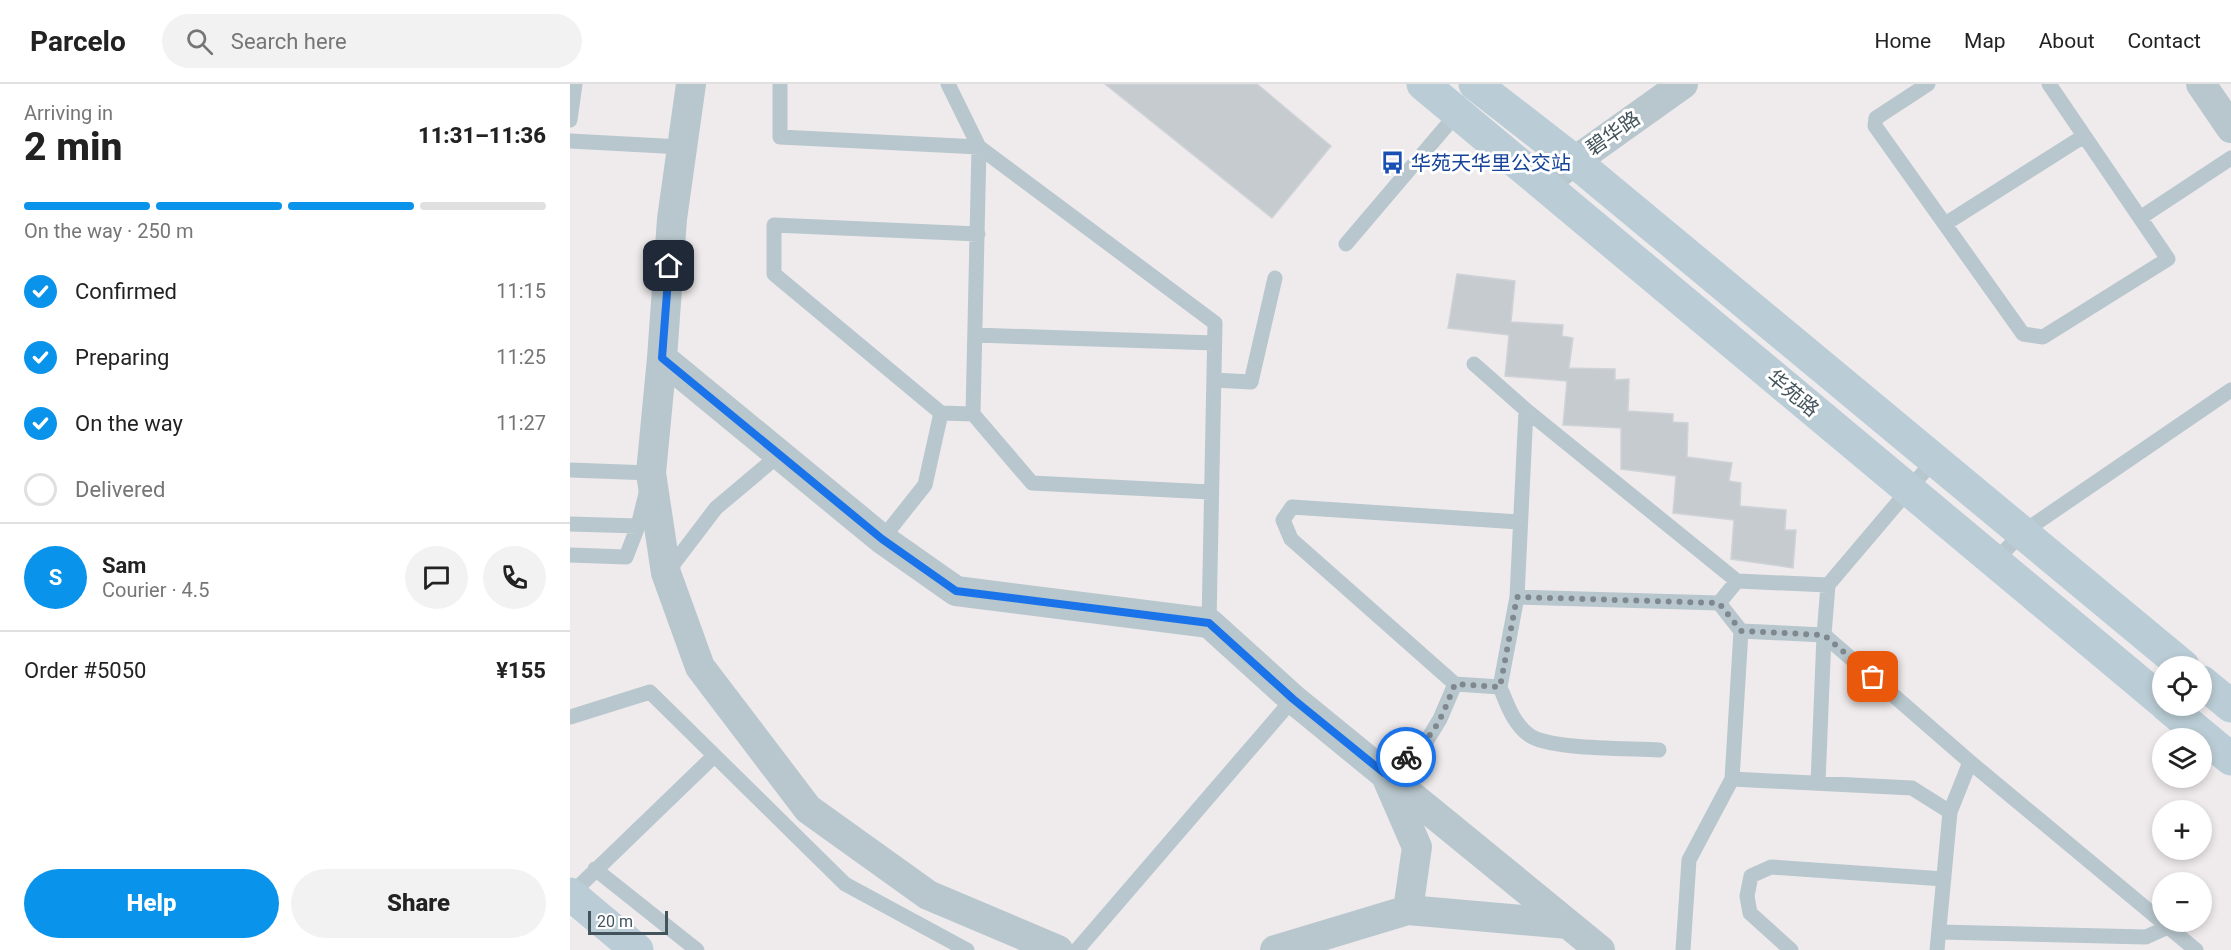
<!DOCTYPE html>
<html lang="en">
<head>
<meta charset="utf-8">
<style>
  :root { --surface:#fff; --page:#f2f2f2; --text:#222; --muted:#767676; --line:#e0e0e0; --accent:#0a93eb }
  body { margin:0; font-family:Roboto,"Noto Sans SC",sans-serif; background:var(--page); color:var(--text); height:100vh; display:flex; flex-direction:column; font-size:22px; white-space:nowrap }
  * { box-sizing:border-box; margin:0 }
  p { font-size:20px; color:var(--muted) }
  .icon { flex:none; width:33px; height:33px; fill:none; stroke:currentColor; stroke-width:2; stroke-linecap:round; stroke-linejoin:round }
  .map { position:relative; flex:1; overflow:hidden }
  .panel { display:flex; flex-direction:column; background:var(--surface); width:570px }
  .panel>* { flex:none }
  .buttons { position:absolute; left:1582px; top:572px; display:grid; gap:12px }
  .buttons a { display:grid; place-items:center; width:60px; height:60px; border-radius:50%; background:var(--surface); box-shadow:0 3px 9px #0003; font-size:30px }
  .scale { position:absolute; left:18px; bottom:15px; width:80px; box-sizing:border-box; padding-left:6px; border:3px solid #43535b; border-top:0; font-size:16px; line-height:21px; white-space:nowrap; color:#43535b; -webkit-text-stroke:4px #fff; paint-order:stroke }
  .pin { position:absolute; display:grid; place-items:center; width:51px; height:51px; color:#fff; margin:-26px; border-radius:12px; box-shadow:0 3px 9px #0006 }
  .courier { position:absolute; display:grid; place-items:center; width:60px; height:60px; margin:-30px; border:4px solid #1a73e8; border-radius:50%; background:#fff; color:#222; box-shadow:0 2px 8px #0007 }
  .summary em { font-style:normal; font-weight:800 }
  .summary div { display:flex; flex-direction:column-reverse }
  .summary { display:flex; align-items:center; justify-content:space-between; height:102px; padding:0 24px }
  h1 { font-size:39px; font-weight:800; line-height:45px }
  .bar { display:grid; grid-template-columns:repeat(4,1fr); gap:9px 6px; align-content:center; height:72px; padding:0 24px }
  .bar i { height:8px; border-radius:4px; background:var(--line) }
  .bar .current { background:var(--accent) }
  .bar p { grid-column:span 4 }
  .line { display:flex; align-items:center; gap:15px; padding:0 24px; border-top:2px solid var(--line) }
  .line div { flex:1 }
  .round { display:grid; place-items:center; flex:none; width:63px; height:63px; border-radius:32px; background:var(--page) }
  ol { padding:0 24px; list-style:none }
  li { display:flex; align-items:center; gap:18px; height:66px }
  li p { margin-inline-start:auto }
  li .icon { padding:6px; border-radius:50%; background:var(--accent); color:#fff; stroke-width:4 }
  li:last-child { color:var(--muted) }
  li i { width:33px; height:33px; border:3px solid var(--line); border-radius:50% }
  .button { display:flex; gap:12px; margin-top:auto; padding:12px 24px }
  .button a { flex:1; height:69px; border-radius:36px; background:var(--accent); color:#fff; font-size:24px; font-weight:800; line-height:69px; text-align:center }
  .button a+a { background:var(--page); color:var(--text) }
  header { display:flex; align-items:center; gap:36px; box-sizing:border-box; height:84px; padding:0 30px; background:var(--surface); border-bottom:2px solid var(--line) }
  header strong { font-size:28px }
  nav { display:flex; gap:33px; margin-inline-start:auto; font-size:21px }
  .search { width:420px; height:54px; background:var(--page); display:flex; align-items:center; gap:15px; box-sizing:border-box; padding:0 21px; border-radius:33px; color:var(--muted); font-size:22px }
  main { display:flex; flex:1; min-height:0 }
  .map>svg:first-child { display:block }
  .building { fill:#c5cbcf; stroke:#cfd3d8; stroke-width:1.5 }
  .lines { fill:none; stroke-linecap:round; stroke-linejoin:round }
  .lane { stroke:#b8c7cd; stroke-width:15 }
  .street { stroke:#b8c7cd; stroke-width:30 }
  .secondary { stroke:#baccd5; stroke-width:33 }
  .done { stroke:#7f888e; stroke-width:6; stroke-dasharray:0 10.8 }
  .route { stroke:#1a73e8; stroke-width:8 }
  .labels { text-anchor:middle; stroke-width:6; stroke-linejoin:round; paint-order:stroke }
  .street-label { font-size:20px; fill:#43535b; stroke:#fff }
  .transit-label { font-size:20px; fill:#164399; stroke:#fff; text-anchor:start }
</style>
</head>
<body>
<header>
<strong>Parcelo</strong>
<div class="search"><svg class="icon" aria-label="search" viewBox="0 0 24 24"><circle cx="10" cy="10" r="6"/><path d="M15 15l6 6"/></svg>Search here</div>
<nav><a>Home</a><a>Map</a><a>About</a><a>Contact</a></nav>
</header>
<main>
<section class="panel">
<div class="summary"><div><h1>2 min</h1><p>Arriving in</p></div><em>11:31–11:36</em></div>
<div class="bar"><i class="current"></i><i class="current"></i><i class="current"></i><i></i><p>On the way · 250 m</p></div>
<ol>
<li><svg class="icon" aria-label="check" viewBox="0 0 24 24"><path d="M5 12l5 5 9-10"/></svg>Confirmed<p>11:15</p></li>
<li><svg class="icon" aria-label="check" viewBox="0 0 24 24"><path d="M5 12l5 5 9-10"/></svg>Preparing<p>11:25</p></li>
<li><svg class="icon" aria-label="check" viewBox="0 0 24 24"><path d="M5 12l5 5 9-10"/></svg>On the way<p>11:27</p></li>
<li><i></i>Delivered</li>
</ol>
<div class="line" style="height:108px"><b class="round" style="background:var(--accent);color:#fff">S</b><div><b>Sam</b><p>Courier · 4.5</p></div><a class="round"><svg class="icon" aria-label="chat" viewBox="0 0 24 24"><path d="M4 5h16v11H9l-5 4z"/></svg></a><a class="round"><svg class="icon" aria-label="phone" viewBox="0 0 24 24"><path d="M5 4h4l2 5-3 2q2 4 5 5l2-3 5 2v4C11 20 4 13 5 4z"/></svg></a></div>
<div class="line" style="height:78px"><div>Order #5050</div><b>¥155</b></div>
<div class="button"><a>Help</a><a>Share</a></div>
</section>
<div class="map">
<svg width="1661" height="866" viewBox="0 0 1661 866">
  <rect width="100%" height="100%" fill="#efebec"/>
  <path class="building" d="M535,0H687L761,62L702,134Z
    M887,190L945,197L941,238L993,241L992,252L1003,254L999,284L1045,285V296L1059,295L1058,327L1103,330V338L1118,339L1117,373L1162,379L1159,397L1171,399L1170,422L1216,426L1215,446H1226L1223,484L1161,475L1164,436L1103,429L1106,392L1051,385V344L993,341L997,297L935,292L939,251L878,244Z"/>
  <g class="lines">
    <path class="lane" d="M210,0V53L409,63L645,239L639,539
      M1358,0L1306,34L1305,42L1453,250L1473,253L1598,175L1479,0
      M0,36L5,0
      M0,57L112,63
      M1570,134L1661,74
      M1375,140L1514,52
      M776,160L890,26
      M405,251L644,259
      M904,280L956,326L1167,497
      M644,296L681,298L705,194
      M371,329L204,190V141L408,150
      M403,330L462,399L640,408
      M0,386L81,389L68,442L0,440
      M312,455L355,401L371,329L403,330L409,63L378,0
      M0,471L56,473L68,442
      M1425,477L1453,448L1661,306
      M98,487L146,424L209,371
      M947,513L1149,519
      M1171,547L1149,519L1167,497L1258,501
      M1254,551L1400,678L1626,866
      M885,600L721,455L713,436L722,423L949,438
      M930,603C937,620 943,639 959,651C979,666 1061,664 1089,666
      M0,633L80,608L275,800L397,866
      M815,689L856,658L870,635L885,600L930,603L947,513L956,326
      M1162,695L1342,704L1380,728
      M1248,699L1254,551
      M25,785L127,866
      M0,811L144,672
      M1369,848L1576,853L1598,843
      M507,866L723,615
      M1113,866L1119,776L1162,695L1171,547L1254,551L1258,501L1364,376
      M1221,866L1180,829L1177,812L1181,792L1201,783L1374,795
      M1367,866L1380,728L1400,678"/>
    <path class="street" d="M121,0L102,135L92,274L312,455L386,507L639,539L723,615L1030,866
      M1631,0L1661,44
      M974,99L1113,0
      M92,274L81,389L96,489L130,583L238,725L358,811L488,866
      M817,694L847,763L838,826L998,840
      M705,866L838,826"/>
    <path class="secondary" d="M853,0L1593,618
      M905,0L1003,76L1613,582
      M1632,598L1661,622
      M1596,621L1661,675
      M0,810L67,866"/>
  </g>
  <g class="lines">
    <path class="done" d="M836,673C867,650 871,634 885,600L930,603L947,513L1149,519L1171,547L1254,551L1303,593"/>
    <path class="route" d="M99,182L92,274L312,455L386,507L639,539L723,615L814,689L836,673"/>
  </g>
  <defs>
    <symbol id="bus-bare" viewBox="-9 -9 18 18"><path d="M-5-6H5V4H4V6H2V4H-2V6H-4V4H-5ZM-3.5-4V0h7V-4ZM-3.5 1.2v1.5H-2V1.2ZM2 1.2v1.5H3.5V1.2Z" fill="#1a4fb4" stroke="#fff" stroke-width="2.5" paint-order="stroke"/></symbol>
  </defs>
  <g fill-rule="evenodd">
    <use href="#bus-bare" x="806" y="62" width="33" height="33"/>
  </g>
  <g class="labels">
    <g class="street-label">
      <text transform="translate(1043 49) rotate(-35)" y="7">碧华路</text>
      <text transform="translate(1223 309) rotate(40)" y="7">华苑路</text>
    </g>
    <g class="transit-label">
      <text x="841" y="86">华苑天华里公交站</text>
    </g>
  </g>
</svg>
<div class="buttons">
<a><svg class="icon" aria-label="locate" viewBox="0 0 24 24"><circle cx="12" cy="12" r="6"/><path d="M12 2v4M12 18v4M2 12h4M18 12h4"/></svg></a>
<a><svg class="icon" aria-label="layers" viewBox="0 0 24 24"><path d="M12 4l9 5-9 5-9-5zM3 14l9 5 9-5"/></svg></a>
<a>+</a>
<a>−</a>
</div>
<div class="scale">20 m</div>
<div class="pin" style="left:1303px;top:593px;background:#ea580c"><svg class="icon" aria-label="bag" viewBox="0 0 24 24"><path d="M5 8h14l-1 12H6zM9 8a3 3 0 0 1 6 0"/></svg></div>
<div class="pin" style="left:99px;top:182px;background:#1f2937"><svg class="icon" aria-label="home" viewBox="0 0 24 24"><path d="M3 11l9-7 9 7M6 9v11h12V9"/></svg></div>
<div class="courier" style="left:836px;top:673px"><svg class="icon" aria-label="bike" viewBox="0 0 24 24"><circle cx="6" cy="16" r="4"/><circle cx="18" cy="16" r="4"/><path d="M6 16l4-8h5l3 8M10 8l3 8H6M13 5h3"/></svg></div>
</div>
</main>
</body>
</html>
